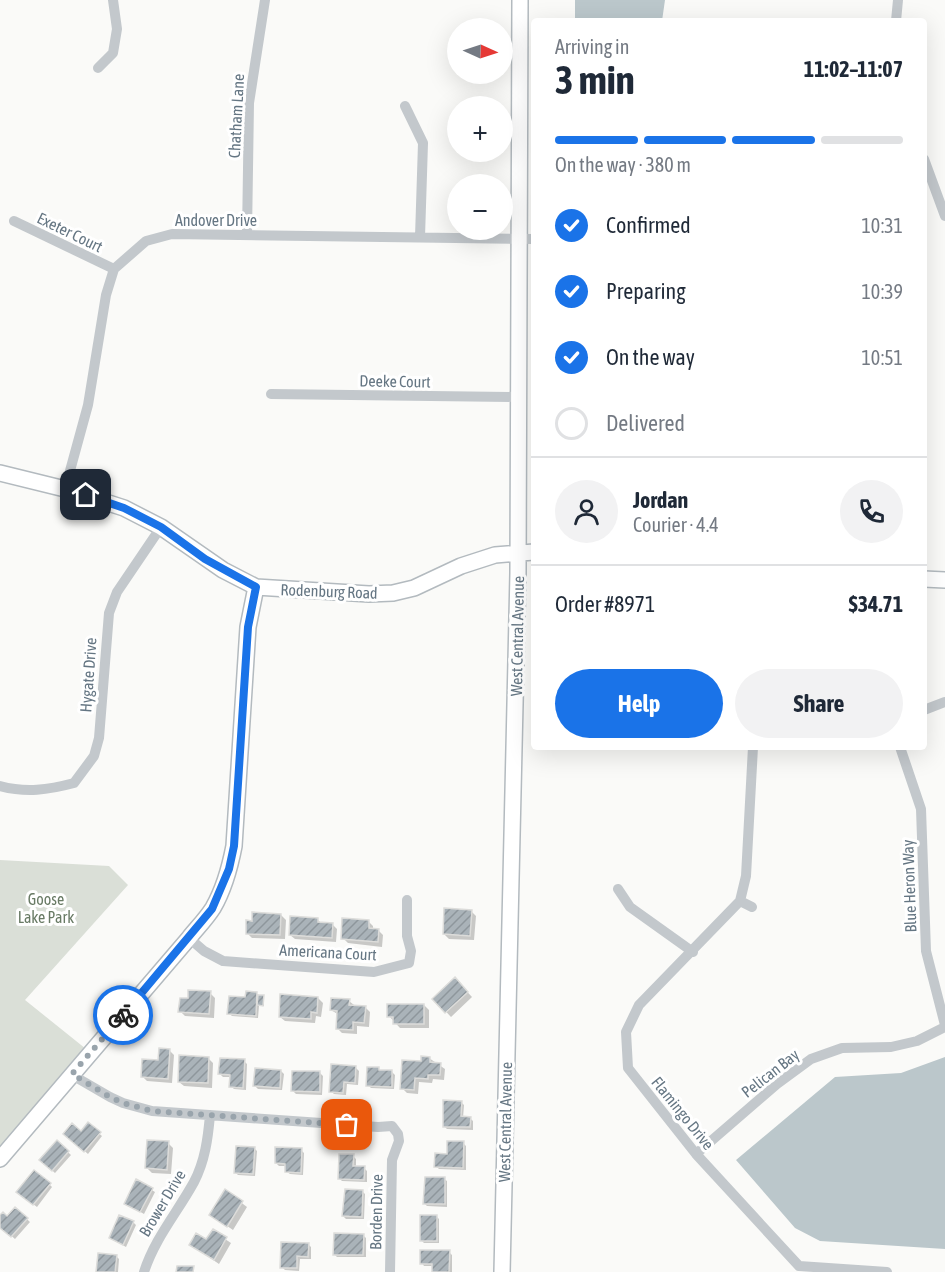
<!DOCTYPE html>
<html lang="en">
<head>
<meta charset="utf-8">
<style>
  :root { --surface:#fff; --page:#f2f2f3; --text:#1f2937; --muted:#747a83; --line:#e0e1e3; --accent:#1a73e8 }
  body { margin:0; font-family:"Asap Condensed",sans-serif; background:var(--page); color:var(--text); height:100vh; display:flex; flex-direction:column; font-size:22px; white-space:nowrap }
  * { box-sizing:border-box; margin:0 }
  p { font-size:20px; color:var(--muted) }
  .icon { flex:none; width:33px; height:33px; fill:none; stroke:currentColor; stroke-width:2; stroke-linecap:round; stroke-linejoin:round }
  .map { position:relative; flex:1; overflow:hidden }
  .sheet { position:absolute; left:531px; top:18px; width:396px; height:732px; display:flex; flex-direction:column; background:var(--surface); border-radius:6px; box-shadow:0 6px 24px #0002 }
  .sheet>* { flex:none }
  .needle { width:39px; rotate:93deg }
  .tools { position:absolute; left:447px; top:18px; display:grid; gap:12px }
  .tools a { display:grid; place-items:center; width:66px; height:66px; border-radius:50%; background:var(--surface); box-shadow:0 6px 24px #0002; font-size:30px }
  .pin { position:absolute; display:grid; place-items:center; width:51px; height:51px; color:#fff; margin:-26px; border-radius:12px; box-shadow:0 3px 9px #0006 }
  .courier { position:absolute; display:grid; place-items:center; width:60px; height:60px; margin:-30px; border:4px solid #1a73e8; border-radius:50%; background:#fff; color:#222; box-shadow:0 2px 8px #0007 }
  .head em { font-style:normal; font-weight:700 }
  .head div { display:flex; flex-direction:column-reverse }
  .head { display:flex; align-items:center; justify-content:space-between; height:102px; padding:0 24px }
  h1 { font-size:39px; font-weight:700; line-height:45px }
  .bar { display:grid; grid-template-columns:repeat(4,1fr); gap:9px 6px; align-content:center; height:72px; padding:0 24px }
  .bar i { height:8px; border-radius:4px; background:var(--line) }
  .bar .on { background:var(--accent) }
  .bar p { grid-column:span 4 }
  .line { display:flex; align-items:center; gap:15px; padding:0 24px; border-top:2px solid var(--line) }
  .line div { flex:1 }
  .round { display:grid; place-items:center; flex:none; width:63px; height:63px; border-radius:32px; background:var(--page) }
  ol { padding:0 24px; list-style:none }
  li { display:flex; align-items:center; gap:18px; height:66px }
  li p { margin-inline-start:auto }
  li .icon { padding:6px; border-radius:50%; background:var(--accent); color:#fff; stroke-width:4 }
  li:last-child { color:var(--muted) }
  li i { width:33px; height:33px; border:3px solid var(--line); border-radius:50% }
  .primary-button { display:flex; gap:12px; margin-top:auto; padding:12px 24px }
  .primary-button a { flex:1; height:69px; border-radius:36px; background:var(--accent); color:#fff; font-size:24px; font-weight:700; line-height:69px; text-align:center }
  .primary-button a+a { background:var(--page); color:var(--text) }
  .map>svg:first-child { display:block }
  .park { fill:#dadfd7 }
  .water { fill:#bbc7cb }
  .shadow { fill:#0003 }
  .building { fill:url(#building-hatch); stroke:#dcdcda; stroke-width:1.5 }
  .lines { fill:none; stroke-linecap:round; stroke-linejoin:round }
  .secondary-casing { stroke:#b3babf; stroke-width:18 }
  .street { stroke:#c3c8cc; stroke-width:10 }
  .secondary { stroke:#fff; stroke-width:15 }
  .done { stroke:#99a4ac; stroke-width:6; stroke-dasharray:0 10.8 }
  .route { stroke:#1a73e8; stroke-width:8 }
  .labels { text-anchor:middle; stroke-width:6; stroke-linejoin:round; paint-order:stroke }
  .street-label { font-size:16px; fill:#657683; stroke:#fff }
  .park-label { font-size:16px; fill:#687a64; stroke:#fff }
</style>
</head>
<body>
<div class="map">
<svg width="945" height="1272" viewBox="0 0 945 1272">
  <defs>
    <pattern id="building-hatch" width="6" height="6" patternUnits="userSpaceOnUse" patternTransform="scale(1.5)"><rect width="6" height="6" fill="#aab3b9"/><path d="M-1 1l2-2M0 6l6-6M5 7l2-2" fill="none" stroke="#8e969c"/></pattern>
  </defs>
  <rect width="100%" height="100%" fill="#fafaf8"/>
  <path class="park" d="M0,860L109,866L128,885L25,1000L91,1053L0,1159Z"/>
  <path class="water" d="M575,0H665L662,21H575Z
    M945,1057V1249L820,1241L795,1228L736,1160L835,1077L901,1073Z"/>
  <path class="shadow" d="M471,911L476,916L474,940L449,939L444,934Z
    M281,915L286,920L285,939L252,938L247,933L254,922Z
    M318,920L322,924H332L337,929L336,942L295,939L290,935Z
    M368,921L373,926V930H378L383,935L382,947L348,943L343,938Z
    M455,979L472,997L451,1017L434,999Z
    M210,993L215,998L214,1018L185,1016L180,1011Z
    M257,994L264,997V1006H259L258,1018L232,1016L229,1013L246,999Z
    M318,998L323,1003L321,1017L316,1016L315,1023L285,1021L280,1017Z
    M349,1001L354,1005L365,1007L370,1012L369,1027L357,1026V1034L342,1033L337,1028L339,1015L331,1010Z
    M424,1005L429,1010V1028H400L389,1016Z
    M169,1050L174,1055L172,1083L147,1081L142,1076Z
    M208,1058L213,1063L212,1088L184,1086L179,1082Z
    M429,1058L445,1069L444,1080L433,1079L432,1083L419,1082L418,1094L407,1093L402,1088L422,1063Z
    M244,1061L247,1064L246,1090L234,1089L231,1086L232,1077H223L220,1074Z
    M356,1068L359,1071L358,1085L347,1084L346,1095L334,1094L331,1091Z
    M378,1068L381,1071L392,1072L395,1075L394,1089L371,1088L368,1085Z
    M281,1071L284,1074L282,1090L258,1089L255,1086Z
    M320,1073L323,1076L322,1095L296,1094L293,1091Z
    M461,1102L464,1105L463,1118H470L473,1121V1130L447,1129L444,1126Z
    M88,1124L102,1136L88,1154L65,1134L81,1133Z
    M57,1142L71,1155L55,1173L41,1160Z
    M168,1143L173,1148L171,1174L152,1173L147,1168Z
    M463,1143L466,1146V1170L439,1169L436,1166Z
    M254,1148L257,1151L255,1176L238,1175L235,1172Z
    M301,1150L304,1153L303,1175L290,1174L287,1172V1166H279L276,1163Z
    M353,1156L356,1159V1167L364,1168L367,1171V1182L342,1181L339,1178Z
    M444,1179L447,1181V1207L427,1206L424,1203Z
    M137,1181L155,1192L144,1214L125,1203Z
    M50,1185L52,1187L37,1207L21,1195Z
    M226,1191L247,1207L233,1230L211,1215Z
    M362,1191L365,1194L364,1219H346L343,1216Z
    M16,1209L30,1222L15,1239L0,1226V1217L7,1218Z
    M436,1216L439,1219V1243H424L421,1240Z
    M133,1222L136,1225L126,1247L110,1238Z
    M213,1231L231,1243L219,1264L191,1245L207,1241Z
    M363,1235L366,1238V1257H337L334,1254Z
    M308,1244L311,1247V1259H300L299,1271L285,1270L282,1267Z
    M449,1252L452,1255V1272H433V1266H424L422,1263Z
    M116,1256L119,1259L118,1272H98Z"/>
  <path class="building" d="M444,908L472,910L470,936L443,934Z
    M252,912L281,914L280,935L246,934V920L252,921Z
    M290,916L318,918V922L333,923L332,938L289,935Z
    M342,918L369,920V928L379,929L378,942L341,939Z
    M455,977L468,992L445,1013L432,999Z
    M188,990L211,991L209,1014L178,1012L180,998H188Z
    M246,991L257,992L256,1016L227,1014L229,996L245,997Z
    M280,994L318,997L317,1013L311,1012V1019L279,1017Z
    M258,995H264L263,1006L257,1005Z
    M331,998L350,999L349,1005L366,1006L364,1023L353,1022V1030L336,1029L337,1011L330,1010Z
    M387,1004H424V1024H393V1017H387Z
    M159,1048L170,1049L168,1079L141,1077L142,1059L158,1060Z
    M179,1055L209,1057L208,1083L178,1082Z
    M421,1056L430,1057V1062L441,1063L440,1075H428V1079L415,1078L414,1090L400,1089L402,1060L421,1061Z
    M220,1058L245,1059L243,1088L229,1087L230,1075L218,1074Z
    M331,1064L356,1066L355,1083L344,1082L343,1093L329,1092Z
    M367,1067H379V1070H392V1087L366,1086Z
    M255,1068L281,1070L280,1088L253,1086Z
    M292,1071H320V1092L291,1091Z
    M443,1100L462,1101L461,1116L471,1117L470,1127H443Z
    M88,1122L101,1132L84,1152L63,1134L72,1123L81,1131Z
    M57,1140L69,1151L52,1171L39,1160Z
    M147,1140L169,1141L167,1170L145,1168Z
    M447,1141H464L463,1168L434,1167L435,1153L447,1154Z
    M236,1146L255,1147L253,1174L234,1173Z
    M275,1147L302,1148L301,1173L285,1172V1164L275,1163Z
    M339,1154H354L353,1166H365L364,1180L338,1179Z
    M34,1170L51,1183L33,1205L16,1192Z
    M425,1177H445V1204H423Z
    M136,1179L153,1188L140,1212L124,1204Z
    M225,1189L243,1201L227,1227L209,1215Z
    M345,1189L363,1190L362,1217L342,1216Z
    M15,1207L28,1218L11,1237L0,1228V1215L3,1212L7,1216Z
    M119,1215L134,1221L123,1245L109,1238Z
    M420,1215H437V1241H420Z
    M213,1229L227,1237L214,1260L189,1245L196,1233L206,1239Z
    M334,1233L364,1234L363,1255H333Z
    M281,1242L309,1243L308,1257L297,1256V1268H280Z
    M420,1250H450L449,1272H432V1264H420Z
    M98,1253L117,1255L115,1272H96Z
    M177,1266H194L193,1272H176Z"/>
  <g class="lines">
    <defs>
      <path id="secondary" d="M0,473L65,489L124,508L161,527L223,570L256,587L369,594L393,593L414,588L461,566L495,555L534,552
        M924,579L945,580
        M0,1159L189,938C197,928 206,919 213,908C224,889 230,867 234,846L248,627L256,587
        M502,1272L518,573L520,0"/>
    </defs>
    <use href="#secondary" class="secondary-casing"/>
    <path class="street" d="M896,21L898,0
      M98,68L113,53L117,29L113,0
      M405,106L423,143L420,237
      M924,159L945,216
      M14,221L114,269
      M247,234L249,103L265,0
      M271,394L519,397
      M65,489L88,405L106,295L114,269L146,241L172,234L534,239
      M924,710L945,702
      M753,747L746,876L740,901L639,1005L626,1032L628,1068L696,1154L799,1266L887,1272
      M900,747L921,809L926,951L945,1025
      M0,786C26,793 48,790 74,783L94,756L99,738L109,613L117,592L161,527
      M618,889L630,907L693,952
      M740,901L752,907
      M189,938L204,951L223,961L374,972L409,963L411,951L407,936V900
      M72,1075L110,1097L123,1103L152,1111L378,1127L392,1126L398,1134L399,1141L392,1160L390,1272
      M696,1154L777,1084L811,1059L842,1048L891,1047L917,1041L945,1027
      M144,1272C155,1238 177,1213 194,1182C205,1161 208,1138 210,1115"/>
    <use href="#secondary" class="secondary"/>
  </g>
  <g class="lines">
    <path class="done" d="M123,1015L72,1074L110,1097L123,1103L152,1111L347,1125"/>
    <path class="route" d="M86,495L124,508L161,527L205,559L256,587L248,627L234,846L229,869L212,909L123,1015"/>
  </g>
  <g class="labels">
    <g class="street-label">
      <text transform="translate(236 116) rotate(-87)" y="6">Chatham Lane</text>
      <text x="216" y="226">Andover Drive</text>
      <text transform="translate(70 232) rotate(26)" y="6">Exeter Court</text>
      <text transform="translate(395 381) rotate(1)" y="6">Deeke Court</text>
      <text transform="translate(329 591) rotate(2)" y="6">Rodenburg Road</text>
      <text transform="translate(517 636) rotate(-89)" y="6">West Central Avenue</text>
      <text transform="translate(88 675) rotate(-86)" y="6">Hygate Drive</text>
      <text transform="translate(909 886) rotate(-92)" y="6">Blue Heron Way</text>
      <text transform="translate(328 952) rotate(3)" y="6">Americana Court</text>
      <text transform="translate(770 1073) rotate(-38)" y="6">Pelican Bay</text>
      <text transform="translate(683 1113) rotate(51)" y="6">Flamingo Drive</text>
      <text transform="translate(505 1122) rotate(-89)" y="6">West Central Avenue</text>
      <text transform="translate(162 1203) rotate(-59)" y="6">Brower Drive</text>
      <text transform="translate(376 1212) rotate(-89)" y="6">Borden Drive</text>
    </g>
    <g class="park-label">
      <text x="46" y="905">Goose<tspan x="46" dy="18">Lake Park</tspan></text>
    </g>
  </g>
</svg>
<div class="tools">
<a><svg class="needle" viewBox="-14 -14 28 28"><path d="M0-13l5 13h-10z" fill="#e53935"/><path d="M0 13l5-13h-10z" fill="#747a83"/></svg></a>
<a>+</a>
<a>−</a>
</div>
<div class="pin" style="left:347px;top:1125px;background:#ea580c"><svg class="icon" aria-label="bag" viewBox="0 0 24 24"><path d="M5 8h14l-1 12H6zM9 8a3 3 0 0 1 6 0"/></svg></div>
<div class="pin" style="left:86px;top:495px;background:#1f2937"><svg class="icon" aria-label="home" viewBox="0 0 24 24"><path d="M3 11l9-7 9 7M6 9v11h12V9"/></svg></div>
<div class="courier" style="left:123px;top:1015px"><svg class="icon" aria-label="bike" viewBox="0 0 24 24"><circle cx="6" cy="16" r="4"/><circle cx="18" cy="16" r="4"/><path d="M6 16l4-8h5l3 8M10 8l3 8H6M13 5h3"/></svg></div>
<section class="sheet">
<div class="head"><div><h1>3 min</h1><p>Arriving in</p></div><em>11:02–11:07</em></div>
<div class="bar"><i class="on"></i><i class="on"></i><i class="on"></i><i></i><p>On the way · 380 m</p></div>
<ol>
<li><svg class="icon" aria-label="check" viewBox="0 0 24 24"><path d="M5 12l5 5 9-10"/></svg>Confirmed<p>10:31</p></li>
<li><svg class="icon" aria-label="check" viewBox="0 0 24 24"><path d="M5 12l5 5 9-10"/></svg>Preparing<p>10:39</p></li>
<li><svg class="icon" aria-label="check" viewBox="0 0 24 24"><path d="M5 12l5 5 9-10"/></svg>On the way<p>10:51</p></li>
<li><i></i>Delivered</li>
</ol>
<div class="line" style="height:108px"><a class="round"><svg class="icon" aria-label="person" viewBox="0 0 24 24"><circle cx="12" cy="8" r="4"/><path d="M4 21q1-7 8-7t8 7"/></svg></a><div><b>Jordan</b><p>Courier · 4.4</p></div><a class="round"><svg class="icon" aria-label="phone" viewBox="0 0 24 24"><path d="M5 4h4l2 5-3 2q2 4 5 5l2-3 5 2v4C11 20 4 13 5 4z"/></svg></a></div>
<div class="line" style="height:78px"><div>Order #8971</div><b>$34.71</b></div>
<div class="primary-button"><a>Help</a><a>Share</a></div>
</section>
</div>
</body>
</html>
